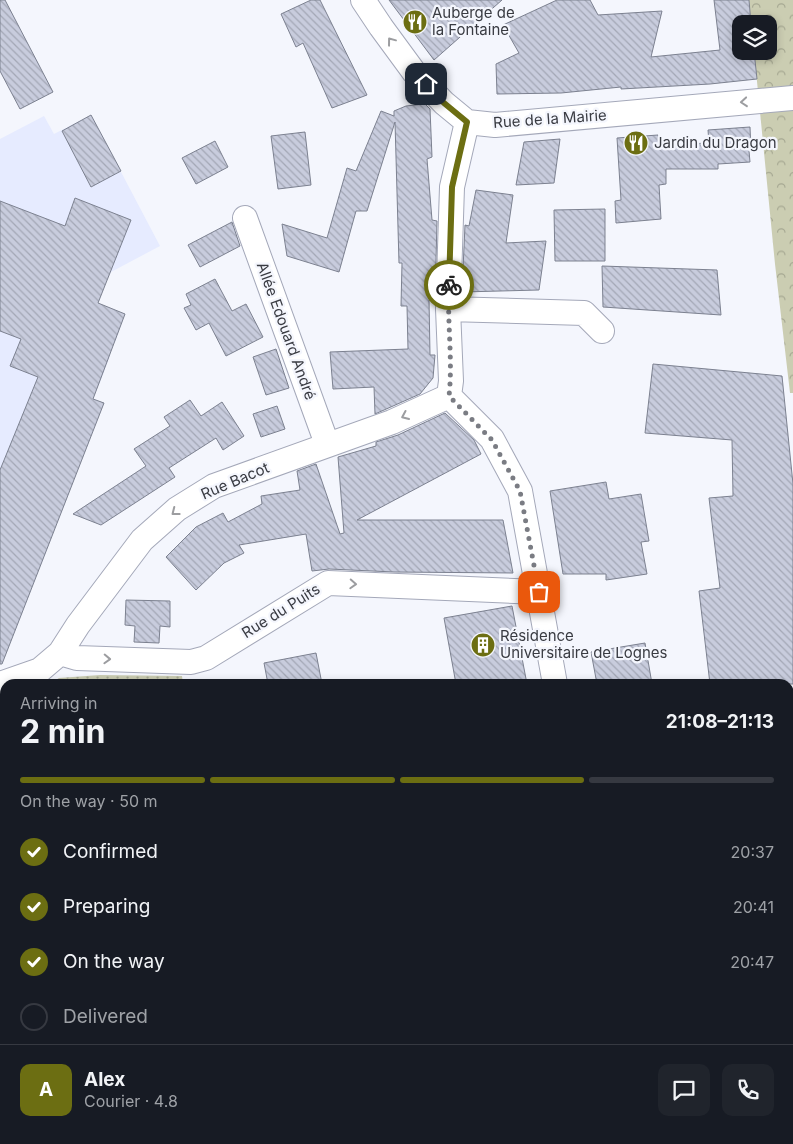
<!DOCTYPE html>
<html lang="en">
<head>
<meta charset="utf-8">
<style>
  :root { --surface:#171b24; --page:#20242c; --text:#f1f3f6; --muted:#9ea1a6; --line:#363941; --accent:#6c6e12 }
  body { margin:0; font-family:Inter,sans-serif; background:var(--page); color:var(--text); height:100vh; display:flex; flex-direction:column; font-size:19px; white-space:nowrap }
  * { box-sizing:border-box; margin:0 }
  p { font-size:16px; color:var(--muted) }
  .icon { flex:none; width:28px; height:28px; fill:none; stroke:currentColor; stroke-width:2; stroke-linecap:round; stroke-linejoin:round }
  .map { position:relative; flex:1; overflow:hidden }
  .sheet { position:absolute; left:0px; top:679px; width:794px; height:466px; display:flex; flex-direction:column; background:var(--surface); border-radius:15px 15px 0 0; box-shadow:0 2px 8px #0003 }
  .sheet>* { flex:none }
  .controls { position:absolute; left:732px; top:15px; display:grid; gap:10px }
  .controls a { display:grid; place-items:center; width:45px; height:45px; border-radius:10px; background:var(--surface); box-shadow:0 2px 8px #0003; font-size:25px }
  .pin { position:absolute; display:grid; place-items:center; width:42px; height:42px; color:#fff; margin:-21px; border-radius:10px; box-shadow:0 2px 8px #0006 }
  .courier { position:absolute; display:grid; place-items:center; width:50px; height:50px; margin:-25px; border:4px solid #6c6e12; border-radius:50%; background:#fff; color:#222; box-shadow:0 1px 6px #0007 }
  .head em { font-style:normal; font-weight:700 }
  .head div { display:flex; flex-direction:column-reverse }
  .head { display:flex; align-items:center; justify-content:space-between; height:85px; padding:0 20px }
  h1 { font-size:32px; font-weight:700; line-height:38px }
  .bar { display:grid; grid-template-columns:repeat(4,1fr); gap:8px 5px; align-content:center; height:60px; padding:0 20px }
  .bar i { height:6px; border-radius:4px; background:var(--line) }
  .bar .active { background:var(--accent) }
  .bar p { grid-column:span 4 }
  .line { display:flex; align-items:center; gap:12px; padding:0 20px; border-top:1px solid var(--line) }
  .line div { flex:1 }
  .round { display:grid; place-items:center; flex:none; width:52px; height:52px; border-radius:10px; background:var(--page) }
  ol { padding:0 20px; list-style:none }
  li { display:flex; align-items:center; gap:15px; height:55px }
  li p { margin-inline-start:auto }
  li .icon { padding:5px; border-radius:50%; background:var(--accent); color:#fff; stroke-width:4 }
  li:last-child { color:var(--muted) }
  li i { width:28px; height:28px; border:2px solid var(--line); border-radius:50% }
  .map>svg:first-child { display:block }
  .built { fill:#e6ebff }
  .grass { fill:url(#grass-dots) }
  .forest { fill:url(#forest-firs) }
  .park { fill:url(#park-crowns) }
  .building { fill:url(#building-back-hatch); stroke:#7c8190 }
  .lines { fill:none; stroke-linecap:round; stroke-linejoin:round }
  .minor-casing { stroke:#a4a8b9; stroke-width:26 }
  .tertiary-casing { stroke:#a4a8b9; stroke-width:30 }
  .minor { stroke:#fff; stroke-width:24 }
  .tertiary { stroke:#fff; stroke-width:28 }
  .oneway { stroke:#9c9da0 }
  .done { stroke:#7a7c83; stroke-width:5; stroke-dasharray:0 9 }
  .route { stroke:#6c6e12; stroke-width:6 }
  .labels { text-anchor:middle; stroke-width:4.5; stroke-linejoin:round; paint-order:stroke }
  .poi-label { font-size:15px; fill:#393b42; stroke:#f4f6fd; text-anchor:start }
  .street-label { font-size:15px; fill:#393b42; stroke:#f4f6fd }
</style>
</head>
<body>
<div class="map">
<svg width="793" height="1144" viewBox="0 0 793 1144">
  <defs>
    <pattern id="grass-dots" width="8" height="8" patternUnits="userSpaceOnUse" patternTransform="scale(1.25)"><rect width="8" height="8" fill="#cbcdb2"/><path d="M2 2h.1M6 6h.1" fill="none" stroke="#a6a892" stroke-width="1.8" stroke-linecap="round"/></pattern>
    <pattern id="forest-firs" width="22" height="20" patternUnits="userSpaceOnUse" patternTransform="scale(1.25)"><rect width="22" height="20" fill="#cbcdb2"/><path d="M5 1l3.5 6h-7zM16 11l3.5 6h-7z" fill="#a6a892"/></pattern>
    <pattern id="park-crowns" width="20" height="18" patternUnits="userSpaceOnUse" patternTransform="scale(1.25)"><rect width="20" height="18" fill="#cbcdb2"/><path d="M2 6a3 3 0 1 1 6 0M12 15a3 3 0 1 1 6 0" fill="none" stroke="#a6a892"/></pattern>
    <pattern id="building-back-hatch" width="6" height="6" patternUnits="userSpaceOnUse" patternTransform="scale(1.25)"><rect width="6" height="6" fill="#c8ccdd"/><path d="M-1 5l2 2M0 0l6 6M5-1l2 2" fill="none" stroke="#a3a7b5"/></pattern>
  </defs>
  <rect width="100%" height="100%" fill="#f4f6fd"/>
  <path class="built" d="M91,115L160,246L111,272L109,276L86,268L93,317L98,303L125,314L115,342L101,336L96,350L110,356L99,385L84,380L79,394L104,403L12,637L0,632V139L44,116L54,134Z"/>
  <path class="grass" d="M100,675L182,676L183,684H50L59,678Z
    M793,839V873L789,874V840Z
    M5,879V907L0,908V886Z"/>
  <path class="forest" d="M0,774L5,776V879L0,886Z"/>
  <path class="park" d="M749,0H793V393H790L775,264L754,51H769V24H751Z
    M5,1004V1140H76L77,1144H0V1005Z"/>
  <path class="building" d="M0,0H5L53,92L20,109L0,71Z
    M311,0H320L367,95L332,108L303,43L296,47L281,14Z
    M389,0H502L434,60Z
    M557,0H590L598,15L662,11L651,57L720,50L714,0H749L751,24H741V51H754L757,79L710,84L621,89V87L561,93L497,94L496,64L519,53L503,25Z
    M425,104L430,109L432,157L427,159L432,220L437,221L435,300H429L430,355H435L433,378L420,394L375,414L374,387L333,389L330,352L408,349L407,306H401L402,263H399L395,122L367,211H356L339,272L287,256L282,224L327,238L347,168L356,171L381,111L394,116V111L406,106Z
    M91,115L121,171L91,187L62,131Z
    M750,127L751,151H749L750,162L718,164V169H666V184L659,185L661,219L616,223L615,201L621,200L617,138L658,135L659,145L709,143L708,130Z
    M305,132L311,185L278,189L271,136Z
    M560,139L554,183L516,185L524,142Z
    M215,141L228,167L196,184L182,158Z
    M476,190L513,195L506,243L546,241L539,290L462,292L465,225L469,226Z
    M75,198L131,220L98,303L125,314L93,399L104,403L2,664H0V470L38,377L10,366L21,339L0,331V201L65,226Z
    M605,209V261H555L554,210Z
    M232,222L240,246L200,267L188,245Z
    M602,266L717,270L721,315L603,307Z
    M215,279L232,311L246,304L263,337L226,356L209,323L196,330L184,308L191,305L186,294Z
    M276,349L289,388L266,395L253,357Z
    M653,364L782,376L793,484V684H710L699,591L720,588L709,498L733,496L732,440L645,433Z
    M190,400L201,416L222,402L244,436L223,450L216,438L169,468L175,477L101,525L73,514L146,466L134,449L170,426L164,417Z
    M277,406L285,429L261,437L253,414Z
    M445,413L474,440L481,454L357,520H503L513,573L394,572L329,569L312,571L306,534L239,545L244,553L224,563L196,590L166,557L196,527L223,513L228,522L262,504L261,496L300,490L297,471L316,464L340,534L344,533L338,457L376,446V442L398,435Z
    M606,482L609,499L641,494L649,541L641,542L647,574L606,580V574H563L550,491Z
    M126,600L170,601V627L160,626L159,643L134,642L135,626L125,625Z
    M512,606L527,684H456L444,618Z
    M645,643L652,684H597L591,652Z
    M316,653L322,684H268L264,663Z"/>
  <g class="lines">
    <defs>
      <path id="minor" d="M363,0L381,27L414,72L444,103L467,122L495,125L793,98
        M467,122L452,187L448,309L451,381L449,396L492,439L520,491L555,684
        M245,218L327,444
        M448,309L584,313L602,331
        M60,653L77,658L191,662L206,658L328,583L539,592
        M0,684L40,670L60,653L78,625L142,540L177,509L214,486L392,422L449,396
        M104,1140L106,1144
        M599,1140V1144"/>
      <path id="tertiary" d="M0,735L5,736
        M789,892L793,891
        M0,939L5,938"/>
    </defs>
    <use href="#minor" class="minor-casing"/>
    <use href="#tertiary" class="tertiary-casing"/>
    <use href="#minor" class="minor"/>
    <use href="#tertiary" class="tertiary"/>
  </g>
  <defs><path id="oneway-chevron" d="M-2-3.5L2.5 0L-2 3.5" fill="none" stroke-width="1.6" stroke-linecap="round" stroke-linejoin="round" transform="scale(1.25)"/></defs>
  <g class="oneway">
    <use href="#oneway-chevron" transform="translate(391 41) rotate(-127)"/>
    <use href="#oneway-chevron" transform="translate(744 102) rotate(175)"/>
    <use href="#oneway-chevron" transform="translate(405 416) rotate(156)"/>
    <use href="#oneway-chevron" transform="translate(175 512) rotate(142)"/>
    <use href="#oneway-chevron" transform="translate(353 584) rotate(3)"/>
    <use href="#oneway-chevron" transform="translate(107 659) rotate(2)"/>
  </g>
  <g class="lines">
    <path class="done" d="M449,285C447,322 453,360 449,396L492,440L520,491L539,592"/>
    <path class="route" d="M426,84L444,103L467,122L452,187L449,285"/>
  </g>
  <defs>
    <symbol id="restaurant-disc" viewBox="-11 -11 22 22"><circle r="9.5" fill="#6c6e12" stroke="#f4f6fd"/><path d="M-5-6h1v4h1v-4h1v4h1v-4h1v5L-1.5 .5V6h-2V.5L-5-1ZM5-6V6H3V1.5H1.5Q1.5-4 5-6Z" fill="#fff"/></symbol>
    <symbol id="building-disc" viewBox="-11 -11 22 22"><circle r="9.5" fill="#6c6e12" stroke="#f4f6fd"/><path d="M-4-6H4V6H1V3H-1V6H-4ZM-2.5-4.3h1.7v1.8h-1.7ZM.8-4.3h1.7v1.8H.8ZM-2.5-1h1.7V.8h-1.7ZM.8-1h1.7V.8H.8Z" fill="#fff"/></symbol>
  </defs>
  <g fill-rule="evenodd">
    <use href="#restaurant-disc" x="401" y="8" width="28" height="28"/>
    <use href="#restaurant-disc" x="622" y="129" width="28" height="28"/>
    <use href="#building-disc" x="469" y="631" width="28" height="28"/>
  </g>
  <g class="labels">
    <g class="poi-label">
      <text x="432" y="18">Auberge de<tspan x="432" dy="17">la Fontaine</tspan></text>
      <text x="654" y="148">Jardin du Dragon</text>
      <text x="500" y="641">Résidence<tspan x="500" dy="17">Universitaire de Lognes</tspan></text>
    </g>
    <g class="street-label">
      <text transform="translate(550 119) rotate(-4)" y="5">Rue de la Mairie</text>
      <text transform="translate(286 331) rotate(70)" y="5">Allée Edouard André</text>
      <text transform="translate(235 481) rotate(-23)" y="5">Rue Bacot</text>
      <text transform="translate(281 611) rotate(-32)" y="5">Rue du Puits</text>
    </g>
  </g>
</svg>
<div class="controls">
<a><svg class="icon" aria-label="layers" viewBox="0 0 24 24"><path d="M12 4l9 5-9 5-9-5zM3 14l9 5 9-5"/></svg></a>
</div>
<div class="pin" style="left:539px;top:592px;background:#ea580c"><svg class="icon" aria-label="bag" viewBox="0 0 24 24"><path d="M5 8h14l-1 12H6zM9 8a3 3 0 0 1 6 0"/></svg></div>
<div class="pin" style="left:426px;top:84px;background:#1f2937"><svg class="icon" aria-label="home" viewBox="0 0 24 24"><path d="M3 11l9-7 9 7M6 9v11h12V9"/></svg></div>
<div class="courier" style="left:449px;top:285px"><svg class="icon" aria-label="bike" viewBox="0 0 24 24"><circle cx="6" cy="16" r="4"/><circle cx="18" cy="16" r="4"/><path d="M6 16l4-8h5l3 8M10 8l3 8H6M13 5h3"/></svg></div>
<section class="sheet">
<div class="head"><div><h1>2 min</h1><p>Arriving in</p></div><em>21:08–21:13</em></div>
<div class="bar"><i class="active"></i><i class="active"></i><i class="active"></i><i></i><p>On the way · 50 m</p></div>
<ol>
<li><svg class="icon" aria-label="check" viewBox="0 0 24 24"><path d="M5 12l5 5 9-10"/></svg>Confirmed<p>20:37</p></li>
<li><svg class="icon" aria-label="check" viewBox="0 0 24 24"><path d="M5 12l5 5 9-10"/></svg>Preparing<p>20:41</p></li>
<li><svg class="icon" aria-label="check" viewBox="0 0 24 24"><path d="M5 12l5 5 9-10"/></svg>On the way<p>20:47</p></li>
<li><i></i>Delivered</li>
</ol>
<div class="line" style="height:90px"><b class="round" style="background:var(--accent);color:#fff">A</b><div><b>Alex</b><p>Courier · 4.8</p></div><a class="round"><svg class="icon" aria-label="chat" viewBox="0 0 24 24"><path d="M4 5h16v11H9l-5 4z"/></svg></a><a class="round"><svg class="icon" aria-label="phone" viewBox="0 0 24 24"><path d="M5 4h4l2 5-3 2q2 4 5 5l2-3 5 2v4C11 20 4 13 5 4z"/></svg></a></div>
</section>
</div>
</body>
</html>
